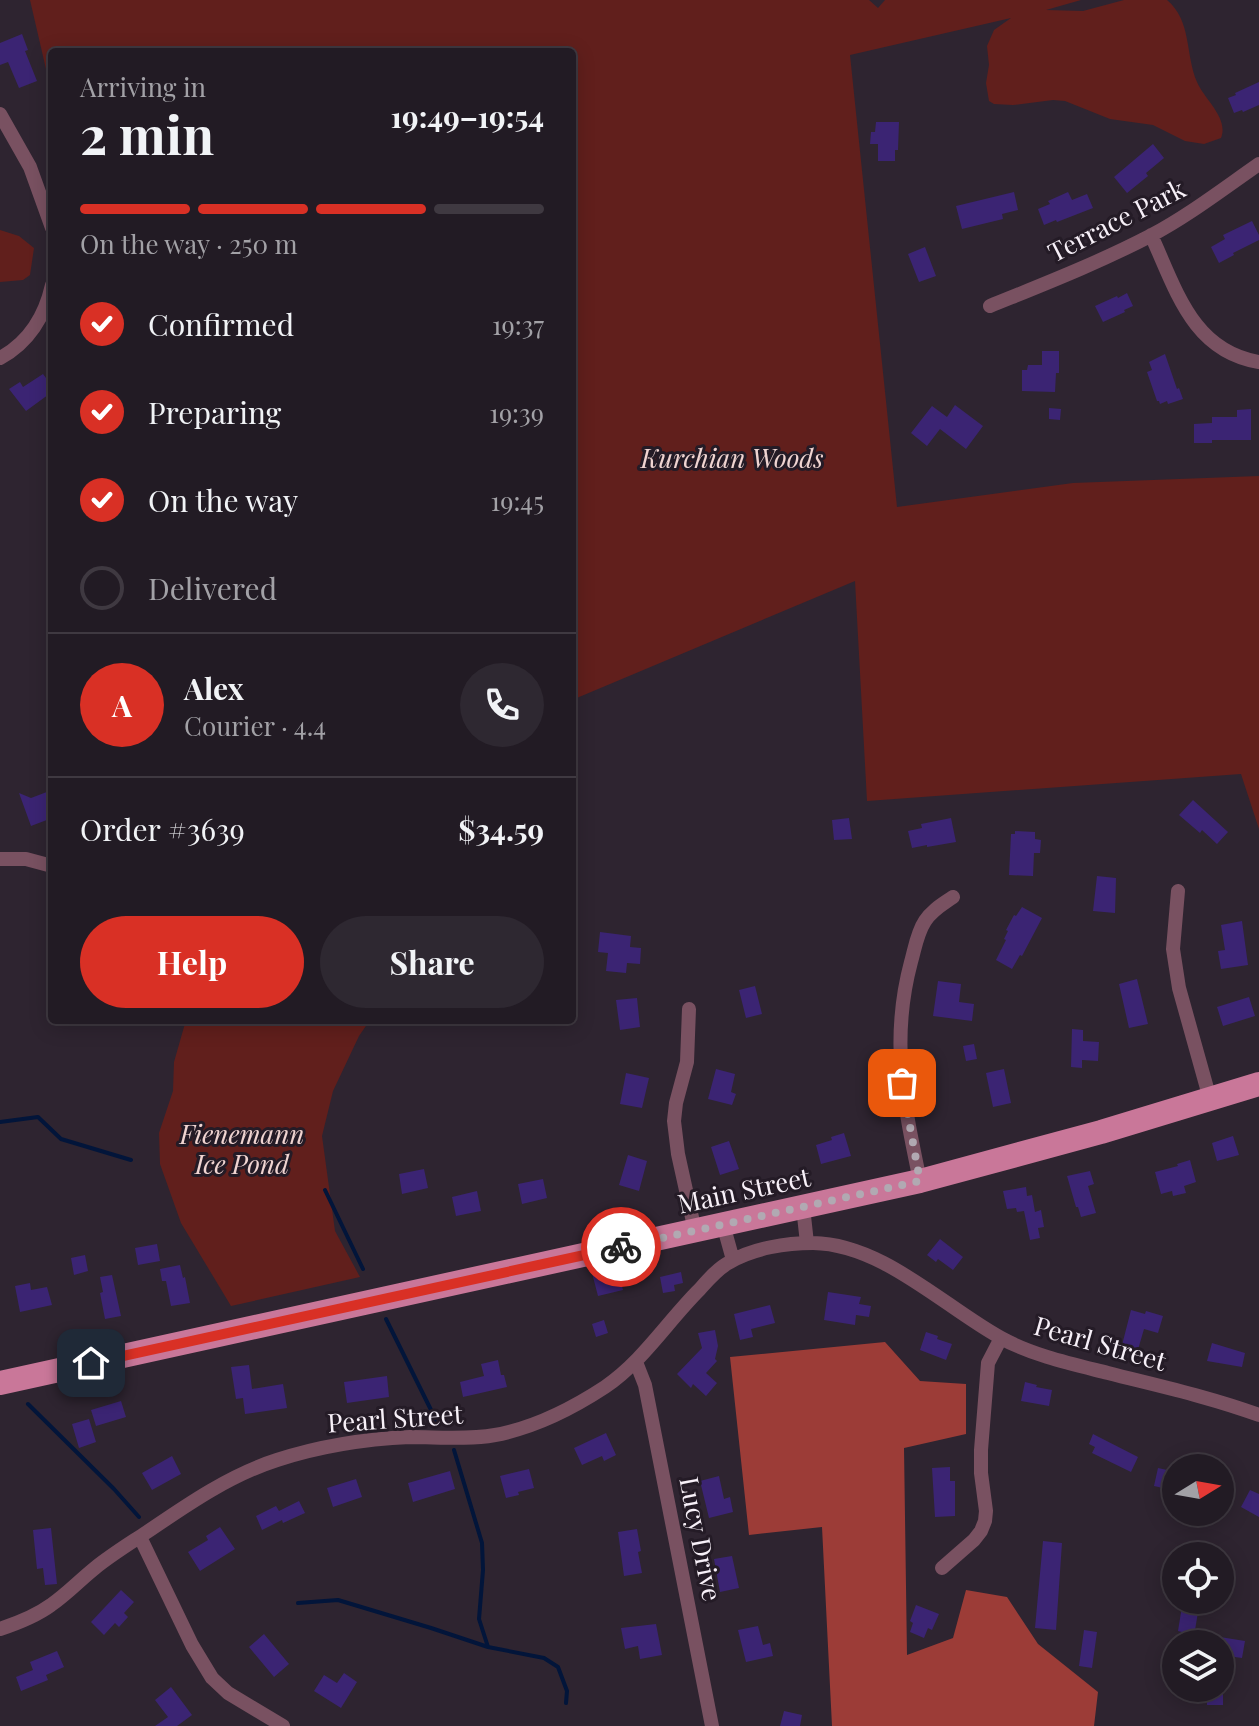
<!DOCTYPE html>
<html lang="en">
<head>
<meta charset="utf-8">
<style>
  :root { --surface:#221b24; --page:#2e2831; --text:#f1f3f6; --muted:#a2a1a6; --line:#3f3941; --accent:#d93025 }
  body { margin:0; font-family:"Playfair Display",serif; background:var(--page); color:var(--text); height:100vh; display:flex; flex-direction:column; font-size:30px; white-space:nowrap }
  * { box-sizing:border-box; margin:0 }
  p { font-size:26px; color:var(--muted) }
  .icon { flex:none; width:44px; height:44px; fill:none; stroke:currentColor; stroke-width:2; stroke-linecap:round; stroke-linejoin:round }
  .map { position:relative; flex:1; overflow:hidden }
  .panel { position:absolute; left:48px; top:48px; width:528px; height:976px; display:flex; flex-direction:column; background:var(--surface); border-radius:8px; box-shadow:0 4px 20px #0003,0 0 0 2px var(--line) }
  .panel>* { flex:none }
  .needle { width:52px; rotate:79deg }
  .fabs { position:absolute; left:1162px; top:1454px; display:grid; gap:16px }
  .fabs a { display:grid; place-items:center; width:72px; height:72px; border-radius:50%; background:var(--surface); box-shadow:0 4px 20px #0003,0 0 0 2px var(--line); font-size:40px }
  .pin { position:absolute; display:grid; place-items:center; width:68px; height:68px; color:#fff; margin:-34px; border-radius:16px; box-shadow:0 4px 12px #0006 }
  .courier { position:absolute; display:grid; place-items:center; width:80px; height:80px; margin:-40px; border:6px solid #d93025; border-radius:50%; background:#fff; color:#222; box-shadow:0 2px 10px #0007 }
  .head em { font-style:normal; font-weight:700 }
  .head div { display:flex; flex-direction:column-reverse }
  .head { display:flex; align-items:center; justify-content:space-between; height:136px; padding:0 32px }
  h1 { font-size:52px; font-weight:700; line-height:60px }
  .bar { display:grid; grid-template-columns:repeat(4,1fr); gap:12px 8px; align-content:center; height:96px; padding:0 32px }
  .bar i { height:10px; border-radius:6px; background:var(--line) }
  .bar .on { background:var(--accent) }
  .bar p { grid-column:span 4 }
  .line { display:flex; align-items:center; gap:20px; padding:0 32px; border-top:2px solid var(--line) }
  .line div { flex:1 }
  .round { display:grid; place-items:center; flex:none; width:84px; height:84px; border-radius:42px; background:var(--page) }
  ol { padding:0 32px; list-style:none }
  li { display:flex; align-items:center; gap:24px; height:88px }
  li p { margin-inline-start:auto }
  li .icon { padding:8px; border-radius:50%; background:var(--accent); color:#fff; stroke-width:4 }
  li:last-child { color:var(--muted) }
  li i { width:44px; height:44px; border:4px solid var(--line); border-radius:50% }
  .button { display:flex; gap:16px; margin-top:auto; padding:16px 32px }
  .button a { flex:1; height:92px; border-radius:48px; background:var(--accent); color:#fff; font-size:32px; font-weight:700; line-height:92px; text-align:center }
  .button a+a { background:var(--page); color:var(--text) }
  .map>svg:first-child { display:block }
  .green { fill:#611f1c }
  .forest { fill:#9c3c37 }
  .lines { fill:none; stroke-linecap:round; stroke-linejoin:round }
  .stream { stroke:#02153a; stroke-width:4 }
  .building { fill:#3b2473 }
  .minor { stroke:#795161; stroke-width:14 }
  .primary { stroke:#c97799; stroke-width:24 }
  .done { stroke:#b1a9b2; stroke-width:8; stroke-dasharray:0 14.4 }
  .route { stroke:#d93025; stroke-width:10 }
  .labels { text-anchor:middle; stroke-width:6; stroke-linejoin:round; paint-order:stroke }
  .street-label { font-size:26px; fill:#f7f0f8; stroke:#241b26 }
  .park-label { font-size:26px; font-style:italic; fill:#f0d4d1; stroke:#241b26 }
</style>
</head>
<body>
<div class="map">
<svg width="1259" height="1726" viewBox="0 0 1259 1726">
  <rect width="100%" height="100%" fill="#2e2430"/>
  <path class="green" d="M30,0H869L878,8L885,0H1081L1046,10L1083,11L1124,0H1167C1192,21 1185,54 1197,82C1204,99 1229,118 1221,138L1204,144L1185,141L1153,125L1110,119L1065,101L1053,100L1013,105L994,104L989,101L986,83L989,65L987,46L994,30L1011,18L850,55L897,507L1073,483L1259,476V829L1241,774L867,801L855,581L572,700V52H52V95Z
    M0,230L19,236L34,248L30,275L23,280L0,282Z
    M186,1020H370L359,1036L333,1091L322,1136L335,1231L360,1277L231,1306L181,1223L160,1164L159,1133L173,1091L174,1062Z"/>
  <path class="forest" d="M885,1342L920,1381L966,1384V1434L904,1448L907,1655L953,1638L966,1590L1007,1597L1038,1644L1098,1692L1094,1726H832L822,1527L749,1535L730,1357Z"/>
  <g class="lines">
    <path class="stream" d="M0,1122L38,1117L61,1139L131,1160
      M325,1190L363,1269
      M386,1319L436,1420
      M28,1404L114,1489L139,1517
      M454,1450L482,1543L483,1570L479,1619L488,1647
      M298,1603L338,1600L431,1628L488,1647L544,1658L558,1667L567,1691L566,1703"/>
  </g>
  <path class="building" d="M22,34L28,50L25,51L37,81L19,88L8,62L0,65V43Z
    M1259,82V105L1243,112L1242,110L1234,113L1228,98L1236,95L1235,93Z
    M876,122H899L898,150H895V161H878V144H870L871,132H875Z
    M1153,144L1164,158L1146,173L1148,176L1127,193L1114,177Z
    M1014,192L1018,210L1002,214L1003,219L962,229L956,206Z
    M1068,192L1072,200L1087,194L1093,208L1057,222L1056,220L1044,225L1038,209L1050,204L1048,201Z
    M1252,221L1259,235V240L1233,253L1234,255L1219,263L1211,247L1225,239L1223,235Z
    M925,247L936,276L919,282L908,254Z
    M1127,293L1133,306L1124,310L1125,312L1103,322L1095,306L1117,296L1118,298Z
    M1042,351H1059V373H1056L1055,392L1022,391V370H1027L1028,365H1042Z
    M1165,354L1177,389L1179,388L1183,399L1168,404L1167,401L1160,404L1159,401H1157L1147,372L1152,370L1149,362Z
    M43,374L52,386V392L26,411L9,389L20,382L23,387Z
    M955,405L983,426L966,449L940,429L927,446L911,433L932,406L947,417Z
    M1049,408L1061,409L1060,420L1049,419Z
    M1251,409V440H1212V443H1194V424L1212,423V417H1237V410Z
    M52,790V818L31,826L19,793L31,798Z
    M1193,800L1228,832L1217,844L1202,830L1200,833L1179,815Z
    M849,818L852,839L834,840L832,820Z
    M951,818L956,842L927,847V845L912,848L908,831L922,828L921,824Z
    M1015,831L1035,832V839L1041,840L1040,853H1034L1033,876L1009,875L1011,834H1015Z
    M1097,876L1116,878L1115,913L1093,911Z
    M1022,907L1042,918L1022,956L1020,955L1012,969L996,960L1006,940L1004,939L1008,931L1006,930L1014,915L1016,916Z
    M1242,921L1248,965L1221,969L1218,951L1225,950L1221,925Z
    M600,932L631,936L630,947L641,948L640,964L627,963L626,973L606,971L608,953L598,952Z
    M1137,979L1148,1024L1129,1028L1119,984Z
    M938,981L961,984L959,1002L974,1004L972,1021L933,1016Z
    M755,986L762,1014L746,1018L739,990Z
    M1249,997L1255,1016L1223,1026L1217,1007Z
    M637,998L640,1027L620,1030L616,1000Z
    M1072,1029L1083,1030V1041L1099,1042L1098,1061L1082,1060V1068L1071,1067Z
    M974,1044L977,1059L966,1061L963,1046Z
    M716,1069L735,1074L731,1092L736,1094L732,1105L708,1099Z
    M1004,1069L1011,1103L993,1107L986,1073Z
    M626,1073L649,1078L642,1108L620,1104Z
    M844,1133L851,1156L821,1164L816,1145L832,1140L831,1137Z
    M1233,1136L1239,1155L1217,1161L1212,1143Z
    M729,1141L739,1169L720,1175L711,1147Z
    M628,1155L647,1161L639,1191L619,1185Z
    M1190,1160L1196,1182L1184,1186L1186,1193L1173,1196L1172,1191L1161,1194L1155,1172L1178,1166L1177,1164Z
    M424,1169L428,1188L402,1194L399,1174Z
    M1090,1171L1094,1184L1088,1186L1096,1213L1081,1217L1078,1207H1076L1067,1176Z
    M543,1179L547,1198L522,1204L518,1184Z
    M1026,1187L1027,1196L1032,1195L1035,1212L1041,1210L1044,1227L1038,1228L1040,1238L1030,1240L1024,1211L1017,1212L1016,1208L1007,1209L1003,1191Z
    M477,1191L481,1211L456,1216L452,1197Z
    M940,1239L963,1257L953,1270L938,1259L936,1262L927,1255Z
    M157,1244L160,1261L138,1265L135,1248Z
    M85,1255L88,1271L74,1275L71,1258Z
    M180,1265L183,1278L185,1277L190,1303L171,1306L166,1281H162L160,1269Z
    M617,1267L623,1290L598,1296L592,1273Z
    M681,1272L683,1283L674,1285L675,1291L663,1293L660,1277Z
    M112,1275L121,1316L105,1319L100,1293L103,1292L100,1277Z
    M30,1283L31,1290L47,1287L52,1305L20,1312L15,1286Z
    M828,1292L861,1297L859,1304L871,1306L869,1317L856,1315L855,1325L824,1320Z
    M770,1305L775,1323L751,1329L753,1337L740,1340L734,1314Z
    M1131,1310L1145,1314L1146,1311L1163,1316L1158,1333L1144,1329L1137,1353L1121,1349Z
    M604,1320L608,1333L596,1337L592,1324Z
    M715,1330L718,1346L715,1359L717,1361L706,1373L717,1383L706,1396L693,1384L691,1388L677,1374L702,1348L698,1333Z
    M926,1332L938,1336L937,1339L952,1344L946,1360L920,1350Z
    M1212,1343L1245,1353L1242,1367L1207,1361Z
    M498,1360L501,1375H504L507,1387L463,1397L460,1382L484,1376L481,1364Z
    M249,1365L252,1389L283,1384L287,1408L245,1414L243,1398L236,1399L231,1367Z
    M387,1376L389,1397L347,1403L344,1382Z
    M1025,1382L1037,1385L1036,1387L1052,1390L1049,1406L1021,1401Z
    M121,1401L126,1417L96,1426L91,1410Z
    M89,1419L96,1442L79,1448L72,1424Z
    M606,1433L616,1455L604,1461L602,1456L582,1465L574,1448Z
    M1093,1434L1138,1457L1131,1472L1092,1453L1095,1447L1089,1444Z
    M172,1456L181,1474L152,1490L142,1473Z
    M950,1467V1481H955V1516L935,1517L932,1468Z
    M1158,1468L1176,1472V1491L1154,1486Z
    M529,1469L534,1488L518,1492L519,1495L506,1498L500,1476Z
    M450,1471L455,1489L413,1502L408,1483Z
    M719,1476L724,1499L730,1497L733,1512L709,1518L700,1481Z
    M356,1479L362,1497L333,1507L327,1488Z
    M1250,1490L1259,1494V1517L1241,1507Z
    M299,1501L305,1513L283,1523L282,1520L262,1530L256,1516L276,1506L279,1511Z
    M220,1527L235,1549L200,1571L188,1552L208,1540L206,1536Z
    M51,1528L57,1584L45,1585L43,1568L37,1569L33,1530Z
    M637,1529L641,1551L638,1552L642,1573L624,1576L618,1532Z
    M1043,1541L1062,1543L1056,1630L1035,1628Z
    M732,1556L739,1588L720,1592L714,1559Z
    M121,1590L134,1602L124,1613L128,1617L119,1627L115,1623L104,1635L91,1622Z
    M1183,1600H1200L1195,1630L1213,1633L1212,1644H1185L1186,1633L1178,1631Z
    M916,1605L939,1614L932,1630L928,1628L924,1638L910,1632L913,1623L910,1621Z
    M656,1624L662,1655L640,1659L638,1646L625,1649L621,1628Z
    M758,1626L763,1645L770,1643L773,1656L746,1662L738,1630Z
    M1084,1630L1097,1632L1092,1668L1079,1666Z
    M264,1634L289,1664L274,1677L249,1647Z
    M1220,1637L1245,1641L1242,1658L1220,1655Z
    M57,1651L64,1667L46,1675L48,1680L21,1691L16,1677L33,1670L30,1662Z
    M344,1673L357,1682L341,1708L314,1691L324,1675L337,1683Z
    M171,1687L192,1715L177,1726H155L168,1717L155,1700Z
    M1207,1693L1223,1694V1705H1207Z
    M784,1711L802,1715L800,1726H780Z"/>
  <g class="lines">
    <path class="minor" d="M0,114L30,167L52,228
      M1151,235C1176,289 1192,351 1259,362
      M990,306C1044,284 1098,263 1150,236C1188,216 1223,189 1259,164
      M0,358C28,343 45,316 52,285
      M0,859H26L52,866
      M1178,891L1173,949L1179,988L1210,1099
      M689,1009L687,1062L676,1103L674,1121L678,1154L695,1231
      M920,1181C904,1104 890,1040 911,962C915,948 917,933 925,921C932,910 943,904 953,897
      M803,1207L807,1243
      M723,1224L733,1260
      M636,1362L645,1385L712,1726
      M140,1537L192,1645L212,1678L228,1693L283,1726
      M942,1568L974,1540L981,1531L985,1521L986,1511L981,1473V1450L988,1363L1001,1338
      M0,1629C18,1623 36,1616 51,1605C67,1594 80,1580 95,1568C111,1555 129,1544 147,1532C188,1504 230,1475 277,1460C320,1446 365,1439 410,1437C438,1437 467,1440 495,1435C533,1428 573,1408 605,1387C643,1361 667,1322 699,1290C708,1280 718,1268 730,1262C753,1248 787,1243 813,1243C882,1244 943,1306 1001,1338C1034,1356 1072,1364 1108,1373C1159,1386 1210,1397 1259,1415"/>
    <path class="primary" d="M0,1383L920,1181L1101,1132L1259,1084"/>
  </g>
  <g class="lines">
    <path class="done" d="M621,1247L920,1181L902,1083"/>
    <path class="route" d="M91,1363L621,1247"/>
  </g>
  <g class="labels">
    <g class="street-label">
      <text transform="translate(1117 221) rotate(-27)" y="9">Terrace Park</text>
      <text transform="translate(744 1191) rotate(-12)" y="9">Main Street</text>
      <text transform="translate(1100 1344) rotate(16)" y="9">Pearl Street</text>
      <text transform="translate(395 1419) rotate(-4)" y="9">Pearl Street</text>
      <text transform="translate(700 1539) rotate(79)" y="9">Lucy Drive</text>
    </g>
    <g class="park-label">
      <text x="732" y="468">Kurchian Woods</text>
      <text x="242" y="1144">Fienemann<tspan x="242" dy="30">Ice Pond</tspan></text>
    </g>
  </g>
</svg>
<div class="fabs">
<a><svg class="needle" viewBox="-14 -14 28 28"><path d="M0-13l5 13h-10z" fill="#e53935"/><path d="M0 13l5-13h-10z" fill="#a2a1a6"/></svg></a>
<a><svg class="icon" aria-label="locate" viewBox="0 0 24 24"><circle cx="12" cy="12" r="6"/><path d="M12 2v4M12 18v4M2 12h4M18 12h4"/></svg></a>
<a><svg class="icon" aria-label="layers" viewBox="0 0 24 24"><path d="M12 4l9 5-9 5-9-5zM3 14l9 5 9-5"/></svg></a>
</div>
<div class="pin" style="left:902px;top:1083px;background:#ea580c"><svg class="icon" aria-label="bag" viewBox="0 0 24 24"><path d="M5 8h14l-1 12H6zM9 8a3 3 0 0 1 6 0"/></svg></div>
<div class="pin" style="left:91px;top:1363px;background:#1f2937"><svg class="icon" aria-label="home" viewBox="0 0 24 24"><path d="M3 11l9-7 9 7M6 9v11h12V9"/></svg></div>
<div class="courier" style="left:621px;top:1247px"><svg class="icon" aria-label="bike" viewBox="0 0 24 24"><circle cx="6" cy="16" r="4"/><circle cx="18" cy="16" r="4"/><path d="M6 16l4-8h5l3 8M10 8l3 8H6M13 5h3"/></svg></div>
<section class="panel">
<div class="head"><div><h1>2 min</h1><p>Arriving in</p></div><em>19:49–19:54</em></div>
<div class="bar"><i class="on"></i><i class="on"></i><i class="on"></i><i></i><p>On the way · 250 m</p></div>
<ol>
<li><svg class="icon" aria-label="check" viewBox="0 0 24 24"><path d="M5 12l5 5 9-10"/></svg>Confirmed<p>19:37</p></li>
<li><svg class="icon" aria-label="check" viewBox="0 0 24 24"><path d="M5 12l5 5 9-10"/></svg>Preparing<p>19:39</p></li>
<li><svg class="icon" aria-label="check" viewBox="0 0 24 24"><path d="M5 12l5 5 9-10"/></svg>On the way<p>19:45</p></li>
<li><i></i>Delivered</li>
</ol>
<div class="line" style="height:144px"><b class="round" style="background:var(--accent);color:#fff">A</b><div><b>Alex</b><p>Courier · 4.4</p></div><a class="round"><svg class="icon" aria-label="phone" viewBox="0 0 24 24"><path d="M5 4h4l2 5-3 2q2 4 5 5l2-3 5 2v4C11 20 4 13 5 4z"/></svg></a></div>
<div class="line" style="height:104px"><div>Order #3639</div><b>$34.59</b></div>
<div class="button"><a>Help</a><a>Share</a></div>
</section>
</div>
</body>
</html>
